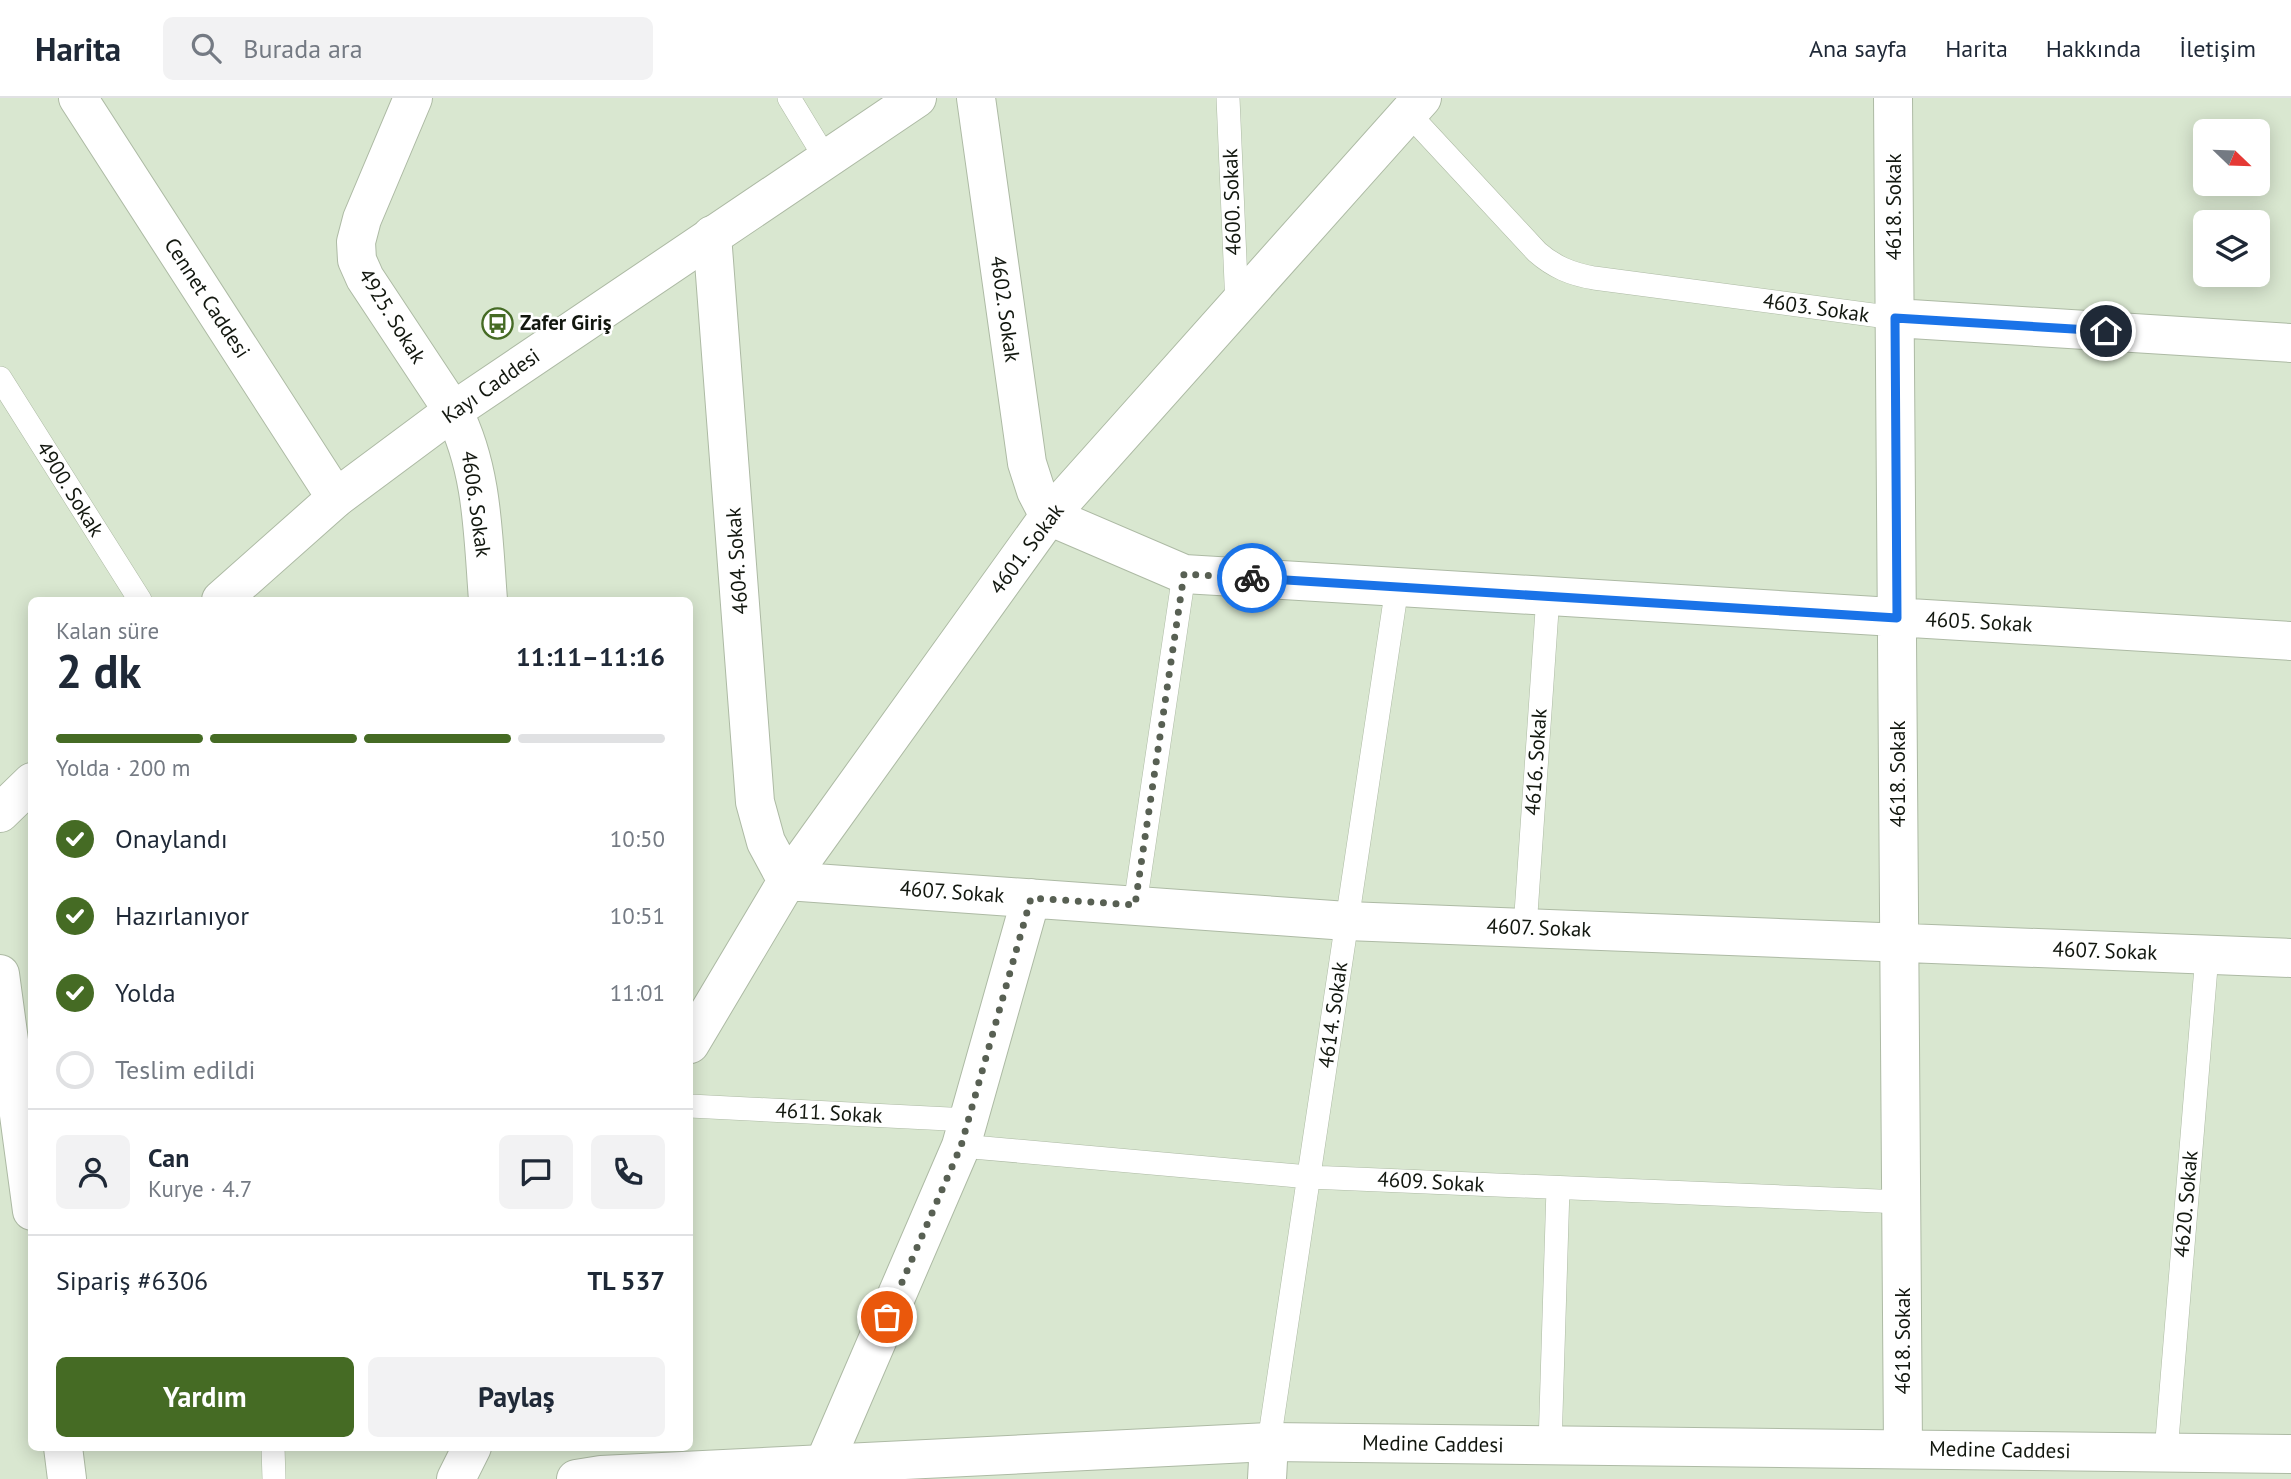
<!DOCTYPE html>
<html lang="tr">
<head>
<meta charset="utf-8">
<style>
  :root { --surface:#fff; --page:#f2f2f3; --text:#1f2937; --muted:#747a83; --line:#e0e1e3; --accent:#456b24 }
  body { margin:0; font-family:"PT Sans",sans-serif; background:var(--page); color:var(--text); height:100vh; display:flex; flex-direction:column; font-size:26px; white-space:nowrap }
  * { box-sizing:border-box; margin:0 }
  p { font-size:23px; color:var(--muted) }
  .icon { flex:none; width:38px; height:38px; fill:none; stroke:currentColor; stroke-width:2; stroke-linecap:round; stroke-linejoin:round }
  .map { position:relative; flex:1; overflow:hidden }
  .side { position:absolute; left:28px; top:499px; width:665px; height:854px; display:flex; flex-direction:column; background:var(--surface); border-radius:10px; box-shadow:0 4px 18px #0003 }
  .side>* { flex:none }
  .needle { width:46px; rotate:113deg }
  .tools { position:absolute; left:2193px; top:21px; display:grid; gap:14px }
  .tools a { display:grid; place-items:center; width:77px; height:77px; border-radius:10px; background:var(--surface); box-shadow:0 4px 18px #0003; font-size:35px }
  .pin { position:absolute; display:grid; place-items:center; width:60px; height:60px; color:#fff; margin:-30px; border:4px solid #fff; border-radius:50%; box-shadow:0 2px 7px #0007 }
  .courier { position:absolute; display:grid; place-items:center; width:70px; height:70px; margin:-35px; border:5px solid #1a73e8; border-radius:50%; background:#fff; color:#222; box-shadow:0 2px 9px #0007 }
  .summary em { font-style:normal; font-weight:800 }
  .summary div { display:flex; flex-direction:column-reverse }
  .summary { display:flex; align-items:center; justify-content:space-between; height:119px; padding:0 28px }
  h1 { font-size:46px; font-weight:800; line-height:52px }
  .bar { display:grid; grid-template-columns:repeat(4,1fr); gap:10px 7px; align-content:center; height:84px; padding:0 28px }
  .bar i { height:9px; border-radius:5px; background:var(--line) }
  .bar .active { background:var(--accent) }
  .bar p { grid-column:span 4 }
  .line { display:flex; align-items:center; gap:18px; padding:0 28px; border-top:2px solid var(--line) }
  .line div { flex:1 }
  .round { display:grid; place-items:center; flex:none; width:74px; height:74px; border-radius:10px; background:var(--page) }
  ol { padding:0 28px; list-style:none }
  li { display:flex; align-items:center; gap:21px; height:77px }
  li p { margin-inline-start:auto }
  li .icon { padding:7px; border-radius:50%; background:var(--accent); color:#fff; stroke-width:4 }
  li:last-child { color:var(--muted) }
  li i { width:38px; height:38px; border:4px solid var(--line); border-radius:50% }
  .button { display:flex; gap:14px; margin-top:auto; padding:14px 28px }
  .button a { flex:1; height:80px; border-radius:10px; background:var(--accent); color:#fff; font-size:28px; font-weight:800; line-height:80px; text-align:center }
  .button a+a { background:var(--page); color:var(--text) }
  header { display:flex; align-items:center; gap:42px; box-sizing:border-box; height:98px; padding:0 35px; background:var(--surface); border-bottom:2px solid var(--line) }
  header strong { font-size:33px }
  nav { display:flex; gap:38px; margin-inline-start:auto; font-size:24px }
  .search { width:490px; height:63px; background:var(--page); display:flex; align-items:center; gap:18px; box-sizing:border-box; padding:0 24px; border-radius:10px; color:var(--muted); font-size:26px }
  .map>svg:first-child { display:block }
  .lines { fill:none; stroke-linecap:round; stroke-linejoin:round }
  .service-casing { stroke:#adbaa4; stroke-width:24 }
  .minor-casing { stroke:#adbaa4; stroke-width:40 }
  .tertiary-casing { stroke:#adbaa4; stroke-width:40 }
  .secondary-casing { stroke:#adbaa4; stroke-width:40 }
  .service { stroke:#fff; stroke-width:23 }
  .minor { stroke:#fff; stroke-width:38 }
  .tertiary { stroke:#fff; stroke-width:38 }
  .secondary { stroke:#fff; stroke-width:38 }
  .done { stroke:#586053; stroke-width:7; stroke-dasharray:0 12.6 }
  .route { stroke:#1a73e8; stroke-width:9 }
  .labels { text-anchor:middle; stroke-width:5; stroke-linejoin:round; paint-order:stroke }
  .street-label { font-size:21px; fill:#12170f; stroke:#fff }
  .poi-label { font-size:21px; font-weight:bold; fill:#12170f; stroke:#fff; text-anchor:start }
</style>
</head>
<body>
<header>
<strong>Harita</strong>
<div class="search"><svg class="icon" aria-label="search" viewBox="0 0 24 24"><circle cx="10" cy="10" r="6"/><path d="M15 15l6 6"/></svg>Burada ara</div>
<nav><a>Ana sayfa</a><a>Harita</a><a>Hakkında</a><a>İletişim</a></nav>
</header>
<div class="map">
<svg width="2291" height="1381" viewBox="0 0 2291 1381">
  <rect width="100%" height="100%" fill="#d9e7d0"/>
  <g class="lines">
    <defs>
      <path id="service" d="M789,0L826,61
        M1228,0L1237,208
        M1408,15L1537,154C1554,169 1571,176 1594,180L1895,220
        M0,280L140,502
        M1135,807L1184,476
        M1525,830L1548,498
        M690,1008L969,1022
        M961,1048L1309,1079L1902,1104
        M1269,1344L1397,489
        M1550,1348L1558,1090
        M273,1349L274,1381
        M2166,1354L2207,857"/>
      <path id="minor" d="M78,0L336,400
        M413,0L362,121L356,144L357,162L365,180L453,313C483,371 483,438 488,502
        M976,0L1027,365L1036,393L1049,418L1184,476L2291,543
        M1893,0L1903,1351
        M712,137L755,704L766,744L787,783L1347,823L2291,860
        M1895,220L2291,245
        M690,946L787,783L1049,418L1422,0
        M824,1366L961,1048L1031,800
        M456,1381L472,1349
        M1267,1381L1269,1344"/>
      <path id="tertiary" d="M221,502L336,400L453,313L917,0
        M0,715L32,684
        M576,1381L601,1377L1269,1344L2291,1356"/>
      <path id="secondary" d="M0,876L32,1113
        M63,1349L67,1381"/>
    </defs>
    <use href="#service" class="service-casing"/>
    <use href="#minor" class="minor-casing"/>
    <use href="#tertiary" class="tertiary-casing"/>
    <use href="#secondary" class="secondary-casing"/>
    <use href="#service" class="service"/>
    <use href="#minor" class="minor"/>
    <use href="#tertiary" class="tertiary"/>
    <use href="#secondary" class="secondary"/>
  </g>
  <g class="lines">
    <path class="done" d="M887,1219L961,1048L1031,800L1135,807L1184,476L1252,480"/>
    <path class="route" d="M1252,480L1897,520L1895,220L2106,233"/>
  </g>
  <defs>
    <symbol id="bus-ring" viewBox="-11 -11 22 22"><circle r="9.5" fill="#fff" stroke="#456b24" stroke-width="1.5"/><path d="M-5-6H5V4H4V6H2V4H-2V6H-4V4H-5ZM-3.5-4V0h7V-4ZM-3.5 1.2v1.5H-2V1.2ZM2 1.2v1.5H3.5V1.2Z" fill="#456b24"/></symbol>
  </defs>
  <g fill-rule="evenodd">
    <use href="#bus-ring" x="480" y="208" width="35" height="35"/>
  </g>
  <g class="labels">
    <g class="street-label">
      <text transform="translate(1232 104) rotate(-92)" y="7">4600. Sokak</text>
      <text transform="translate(1894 109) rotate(-90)" y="7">4618. Sokak</text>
      <text transform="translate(207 200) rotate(57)" y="7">Cennet Caddesi</text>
      <text transform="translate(1816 210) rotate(8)" y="7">4603. Sokak</text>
      <text transform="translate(1005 211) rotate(82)" y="7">4602. Sokak</text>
      <text transform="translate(392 218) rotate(58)" y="7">4925. Sokak</text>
      <text transform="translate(491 288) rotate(-35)" y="7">Kayı Caddesi</text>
      <text transform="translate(70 391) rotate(58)" y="7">4900. Sokak</text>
      <text transform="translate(476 406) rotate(82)" y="7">4606. Sokak</text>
      <text transform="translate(1027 451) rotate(-53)" y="7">4601. Sokak</text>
      <text transform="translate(737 463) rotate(-94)" y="7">4604. Sokak</text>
      <text transform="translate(1979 524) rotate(3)" y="7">4605. Sokak</text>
      <text transform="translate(1536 664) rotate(-86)" y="7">4616. Sokak</text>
      <text transform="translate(1898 676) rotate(-90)" y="7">4618. Sokak</text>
      <text transform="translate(952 794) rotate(4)" y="7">4607. Sokak</text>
      <text transform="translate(1539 830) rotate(2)" y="7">4607. Sokak</text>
      <text transform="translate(2105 853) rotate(2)" y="7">4607. Sokak</text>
      <text transform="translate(1333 917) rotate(-82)" y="7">4614. Sokak</text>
      <text transform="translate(829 1015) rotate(3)" y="7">4611. Sokak</text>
      <text transform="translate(1431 1084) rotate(3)" y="7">4609. Sokak</text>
      <text transform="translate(2186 1106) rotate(-85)" y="7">4620. Sokak</text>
      <text transform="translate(1903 1243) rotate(-90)" y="7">4618. Sokak</text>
      <text transform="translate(1433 1346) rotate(1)" y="7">Medine Caddesi</text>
      <text transform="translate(2000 1352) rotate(1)" y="7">Medine Caddesi</text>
    </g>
    <g class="poi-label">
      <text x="520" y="232">Zafer Giriş</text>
    </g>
  </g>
</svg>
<div class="tools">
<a><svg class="needle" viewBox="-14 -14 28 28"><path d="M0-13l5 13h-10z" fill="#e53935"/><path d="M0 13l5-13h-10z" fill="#747a83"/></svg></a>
<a><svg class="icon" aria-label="layers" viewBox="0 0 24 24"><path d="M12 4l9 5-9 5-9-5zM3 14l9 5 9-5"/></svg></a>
</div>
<div class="pin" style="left:887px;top:1219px;background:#ea580c"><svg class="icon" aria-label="bag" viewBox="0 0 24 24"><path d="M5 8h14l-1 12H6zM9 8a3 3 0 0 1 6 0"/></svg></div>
<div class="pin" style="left:2106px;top:233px;background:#1f2937"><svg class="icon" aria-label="home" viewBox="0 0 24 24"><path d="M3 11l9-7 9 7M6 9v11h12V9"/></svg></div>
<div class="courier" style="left:1252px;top:480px"><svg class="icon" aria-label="bike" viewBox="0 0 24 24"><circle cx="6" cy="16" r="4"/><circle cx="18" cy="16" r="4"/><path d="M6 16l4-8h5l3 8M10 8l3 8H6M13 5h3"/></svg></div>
<section class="side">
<div class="summary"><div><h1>2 dk</h1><p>Kalan süre</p></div><em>11:11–11:16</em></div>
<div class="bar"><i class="active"></i><i class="active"></i><i class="active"></i><i></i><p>Yolda · 200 m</p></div>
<ol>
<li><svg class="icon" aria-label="check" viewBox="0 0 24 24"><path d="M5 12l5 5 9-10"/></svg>Onaylandı<p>10:50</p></li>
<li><svg class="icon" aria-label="check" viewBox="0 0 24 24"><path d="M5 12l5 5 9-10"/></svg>Hazırlanıyor<p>10:51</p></li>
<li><svg class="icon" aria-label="check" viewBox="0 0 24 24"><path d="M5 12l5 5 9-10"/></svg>Yolda<p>11:01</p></li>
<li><i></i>Teslim edildi</li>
</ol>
<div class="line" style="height:126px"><a class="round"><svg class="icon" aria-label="person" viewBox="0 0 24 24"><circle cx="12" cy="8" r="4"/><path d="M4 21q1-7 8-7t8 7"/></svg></a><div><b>Can</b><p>Kurye · 4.7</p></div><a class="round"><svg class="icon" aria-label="chat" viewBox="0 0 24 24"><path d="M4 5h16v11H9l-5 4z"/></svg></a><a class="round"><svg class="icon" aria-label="phone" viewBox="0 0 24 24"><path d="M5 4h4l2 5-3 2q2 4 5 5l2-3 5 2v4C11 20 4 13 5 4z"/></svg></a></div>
<div class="line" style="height:91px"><div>Sipariş #6306</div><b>TL 537</b></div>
<div class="button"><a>Yardım</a><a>Paylaş</a></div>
</section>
</div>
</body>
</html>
